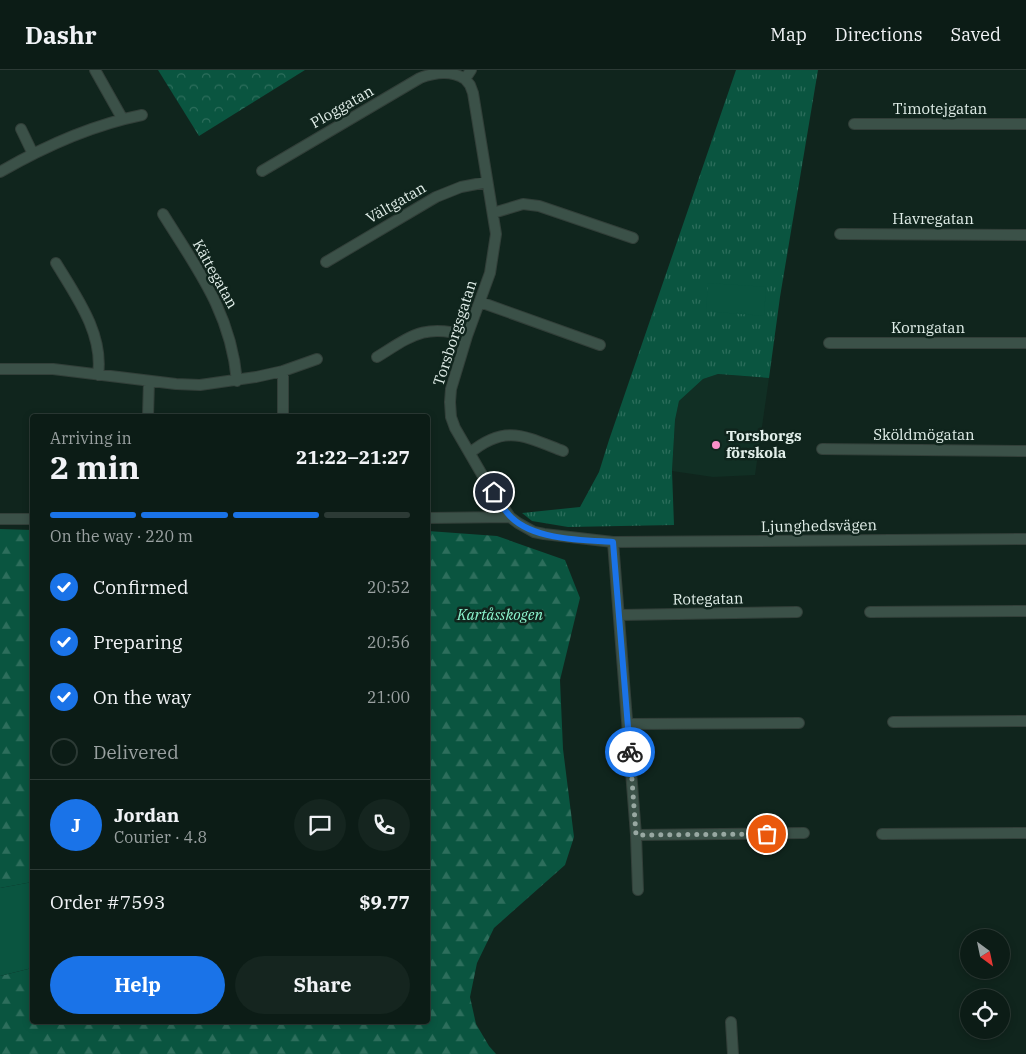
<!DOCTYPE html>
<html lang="en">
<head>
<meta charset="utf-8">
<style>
  :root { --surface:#0c1c16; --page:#15251f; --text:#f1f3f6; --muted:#9aa1a1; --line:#2c3a35; --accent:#1a73e8 }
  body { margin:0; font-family:"IBM Plex Serif",serif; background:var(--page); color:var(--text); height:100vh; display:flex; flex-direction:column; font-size:19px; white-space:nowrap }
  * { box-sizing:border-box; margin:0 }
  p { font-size:16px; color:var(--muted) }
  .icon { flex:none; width:28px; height:28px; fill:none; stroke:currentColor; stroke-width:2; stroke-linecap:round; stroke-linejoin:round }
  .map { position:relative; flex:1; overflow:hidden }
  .details { position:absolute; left:30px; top:344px; width:400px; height:610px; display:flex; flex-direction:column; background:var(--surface); border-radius:5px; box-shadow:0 2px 8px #0003,0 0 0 1px var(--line) }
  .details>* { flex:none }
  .needle { width:32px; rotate:147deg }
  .fabs { position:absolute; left:960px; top:859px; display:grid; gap:10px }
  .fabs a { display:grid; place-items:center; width:50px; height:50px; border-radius:50%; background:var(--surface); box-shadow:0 2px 8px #0003,0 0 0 1px var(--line); font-size:25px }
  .pin { position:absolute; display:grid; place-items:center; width:42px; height:42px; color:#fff; margin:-21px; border:2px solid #fff; border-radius:50%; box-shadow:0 1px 5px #0007 }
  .courier { position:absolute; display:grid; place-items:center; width:50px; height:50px; margin:-25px; border:4px solid #1a73e8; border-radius:50%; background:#fff; color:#222; box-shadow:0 1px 6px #0007 }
  .summary em { font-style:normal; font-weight:800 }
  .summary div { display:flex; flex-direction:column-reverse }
  .summary { display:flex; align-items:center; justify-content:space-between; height:85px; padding:0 20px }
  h1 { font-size:32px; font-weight:800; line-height:38px }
  .bar { display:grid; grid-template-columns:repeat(4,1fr); gap:8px 5px; align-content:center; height:60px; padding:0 20px }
  .bar i { height:6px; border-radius:4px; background:var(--line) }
  .bar .selected { background:var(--accent) }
  .bar p { grid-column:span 4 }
  .line { display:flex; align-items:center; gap:12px; padding:0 20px; border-top:1px solid var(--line) }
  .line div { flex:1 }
  .round { display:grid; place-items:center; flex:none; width:52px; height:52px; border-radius:26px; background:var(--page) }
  ol { padding:0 20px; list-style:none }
  li { display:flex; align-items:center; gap:15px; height:55px }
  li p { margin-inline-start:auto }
  li .icon { padding:5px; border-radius:50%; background:var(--accent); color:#fff; stroke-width:4 }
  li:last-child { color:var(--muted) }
  li i { width:28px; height:28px; border:2px solid var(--line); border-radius:50% }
  .button { display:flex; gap:10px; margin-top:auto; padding:10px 20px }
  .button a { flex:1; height:58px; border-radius:30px; background:var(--accent); color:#fff; font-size:20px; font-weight:800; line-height:58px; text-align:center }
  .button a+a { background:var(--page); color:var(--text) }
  header { display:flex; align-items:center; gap:30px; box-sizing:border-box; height:70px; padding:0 25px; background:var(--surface); border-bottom:1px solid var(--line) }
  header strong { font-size:24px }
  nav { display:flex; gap:28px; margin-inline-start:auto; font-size:18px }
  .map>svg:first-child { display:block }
  .built { fill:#112f24 }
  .grass { fill:url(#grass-tufts) }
  .forest { fill:url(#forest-firs) }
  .park { fill:url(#park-crowns) }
  .pitch { fill:#0a5540 }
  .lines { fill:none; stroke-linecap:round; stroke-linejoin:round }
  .street-casing { stroke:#323f39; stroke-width:12 }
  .street { stroke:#3b5148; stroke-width:10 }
  .done { stroke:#98a8a2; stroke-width:5; stroke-dasharray:0 9 }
  .route { stroke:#1a73e8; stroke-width:6 }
  .poi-dot { fill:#fa8fc8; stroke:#10251d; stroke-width:2 }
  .labels { text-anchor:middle; stroke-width:5; stroke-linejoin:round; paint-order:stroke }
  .street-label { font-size:15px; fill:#e1eee9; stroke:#10251d }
  .poi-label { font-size:15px; font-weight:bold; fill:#e1eee9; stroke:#10251d; text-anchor:start }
  .park-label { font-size:15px; font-style:italic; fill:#8df6cf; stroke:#10251d }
</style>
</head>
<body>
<header>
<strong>Dashr</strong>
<nav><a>Map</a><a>Directions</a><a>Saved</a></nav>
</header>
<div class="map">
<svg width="1026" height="984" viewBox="0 0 1026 984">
  <defs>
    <pattern id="grass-tufts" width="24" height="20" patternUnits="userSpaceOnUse" patternTransform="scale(1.25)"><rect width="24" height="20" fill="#0a5540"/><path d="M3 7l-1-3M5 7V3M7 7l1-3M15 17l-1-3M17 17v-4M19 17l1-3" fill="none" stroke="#2d6e5c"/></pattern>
    <pattern id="forest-firs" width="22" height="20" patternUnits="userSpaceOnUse" patternTransform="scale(1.25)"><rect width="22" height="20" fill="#0a5540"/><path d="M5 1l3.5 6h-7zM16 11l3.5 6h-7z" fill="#2d6e5c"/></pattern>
    <pattern id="park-crowns" width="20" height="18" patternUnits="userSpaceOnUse" patternTransform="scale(1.25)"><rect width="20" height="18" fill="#0a5540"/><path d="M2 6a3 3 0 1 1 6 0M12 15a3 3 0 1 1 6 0" fill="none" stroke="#2d6e5c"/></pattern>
  </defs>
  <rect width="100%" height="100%" fill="#10251d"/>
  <path class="built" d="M718,304L769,308L755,405L713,407L672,401L675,350L679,331L703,309Z"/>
  <path class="grass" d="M736,0H818L780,227L769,308L718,304L703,309L679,331L675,350L672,401L674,455L568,457L532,451L522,443L580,437L599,402L609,370Z"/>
  <path class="forest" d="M0,459L32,460V812L0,818Z
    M428,461L497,466L565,490L580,528L560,610L563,679L574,767L565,795L494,858L477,893L470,927L476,954L489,976L496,984H0V906L32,898V951H428Z"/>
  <path class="park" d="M158,0H305L199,66Z"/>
  <path class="pitch" d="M708,213L766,217L764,246L706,241Z
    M32,812V898L0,906V818Z"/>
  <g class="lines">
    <defs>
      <path id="street" d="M95,0L122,48
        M471,0L465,9L470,15L473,23L496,164L490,203L467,266L451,319L450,332L451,347L455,358L484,408L510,447L518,453L534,462L544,464L613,472L1026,469
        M854,54H1026
        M21,59L33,84
        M262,101L420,8C436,2 451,0 465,9
        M0,102C45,76 92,55 142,45
        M493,143L523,134L539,136L633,168
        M163,144C198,200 231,243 237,311
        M840,164L1026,165
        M326,192L436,127L461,117L487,112
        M56,193C76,226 104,264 98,305
        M480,232L600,275
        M829,273H1026
        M377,287C411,266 425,253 467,266
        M0,299H53L176,314L200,315L256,307L283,301L317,289
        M148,346L149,311
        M283,346V301
        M822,379L1026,381
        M470,383C505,354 524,366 563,381
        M428,448L510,447
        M0,449H32
        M613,472L636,765L638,820
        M870,542L1026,541
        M620,545L797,542
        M893,652L1026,651
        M628,654L799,653
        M882,764L1026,763
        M636,765L804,763
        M731,952L733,984"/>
    </defs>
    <use href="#street" class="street-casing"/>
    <use href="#street" class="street"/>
  </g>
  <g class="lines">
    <path class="done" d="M630,682L636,765L767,764"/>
    <path class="route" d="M494,422C499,431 504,441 512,448C535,470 583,470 613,472L630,682"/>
  </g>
  <circle class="poi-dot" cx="716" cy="375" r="5"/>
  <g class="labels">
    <g class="street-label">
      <text transform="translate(342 37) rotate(-30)" y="5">Ploggatan</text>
      <text x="940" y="44">Timotejgatan</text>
      <text transform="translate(396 133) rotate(-30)" y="5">Vältgatan</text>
      <text x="933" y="154">Havregatan</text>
      <text transform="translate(215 204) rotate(61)" y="5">Kättegatan</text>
      <text x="928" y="263">Korngatan</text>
      <text transform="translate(455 263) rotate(-72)" y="5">Torsborgsgatan</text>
      <text x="924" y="370">Sköldmögatan</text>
      <text transform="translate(819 456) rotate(-1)" y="5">Ljunghedsvägen</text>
      <text transform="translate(708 529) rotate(-1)" y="5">Rotegatan</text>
    </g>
    <g class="poi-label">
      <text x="726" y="371">Torsborgs<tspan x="726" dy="17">förskola</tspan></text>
    </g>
    <g class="park-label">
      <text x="500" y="550">Kartåsskogen</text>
    </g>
  </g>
</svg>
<div class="fabs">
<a><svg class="needle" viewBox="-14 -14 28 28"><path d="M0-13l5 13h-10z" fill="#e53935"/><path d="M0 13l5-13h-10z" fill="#9aa1a1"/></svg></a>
<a><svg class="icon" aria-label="locate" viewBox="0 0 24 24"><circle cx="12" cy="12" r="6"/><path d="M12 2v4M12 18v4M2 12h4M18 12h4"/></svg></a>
</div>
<div class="pin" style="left:767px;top:764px;background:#ea580c"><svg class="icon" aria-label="bag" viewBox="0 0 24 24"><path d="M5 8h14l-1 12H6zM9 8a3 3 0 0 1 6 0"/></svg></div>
<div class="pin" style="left:494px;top:422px;background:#1f2937"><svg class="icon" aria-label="home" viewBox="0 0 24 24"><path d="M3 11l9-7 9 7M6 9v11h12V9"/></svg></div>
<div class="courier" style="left:630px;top:682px"><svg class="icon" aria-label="bike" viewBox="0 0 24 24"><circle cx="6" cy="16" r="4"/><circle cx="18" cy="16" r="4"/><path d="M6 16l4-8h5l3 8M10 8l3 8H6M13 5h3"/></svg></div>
<section class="details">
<div class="summary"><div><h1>2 min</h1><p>Arriving in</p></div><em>21:22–21:27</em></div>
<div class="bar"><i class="selected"></i><i class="selected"></i><i class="selected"></i><i></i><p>On the way · 220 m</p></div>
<ol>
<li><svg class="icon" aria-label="check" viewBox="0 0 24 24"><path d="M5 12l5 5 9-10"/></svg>Confirmed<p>20:52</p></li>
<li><svg class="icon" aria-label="check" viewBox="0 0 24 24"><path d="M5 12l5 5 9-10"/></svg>Preparing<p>20:56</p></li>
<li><svg class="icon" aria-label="check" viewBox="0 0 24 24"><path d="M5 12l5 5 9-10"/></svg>On the way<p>21:00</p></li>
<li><i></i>Delivered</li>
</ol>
<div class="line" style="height:90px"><b class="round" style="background:var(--accent);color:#fff">J</b><div><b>Jordan</b><p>Courier · 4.8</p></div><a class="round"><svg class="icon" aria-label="chat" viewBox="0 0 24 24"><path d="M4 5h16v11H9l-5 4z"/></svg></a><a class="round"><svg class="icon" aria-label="phone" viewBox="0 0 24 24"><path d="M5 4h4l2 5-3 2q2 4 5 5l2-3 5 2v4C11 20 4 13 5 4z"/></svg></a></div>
<div class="line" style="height:65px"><div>Order #7593</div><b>$9.77</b></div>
<div class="button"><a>Help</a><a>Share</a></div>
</section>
</div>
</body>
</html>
